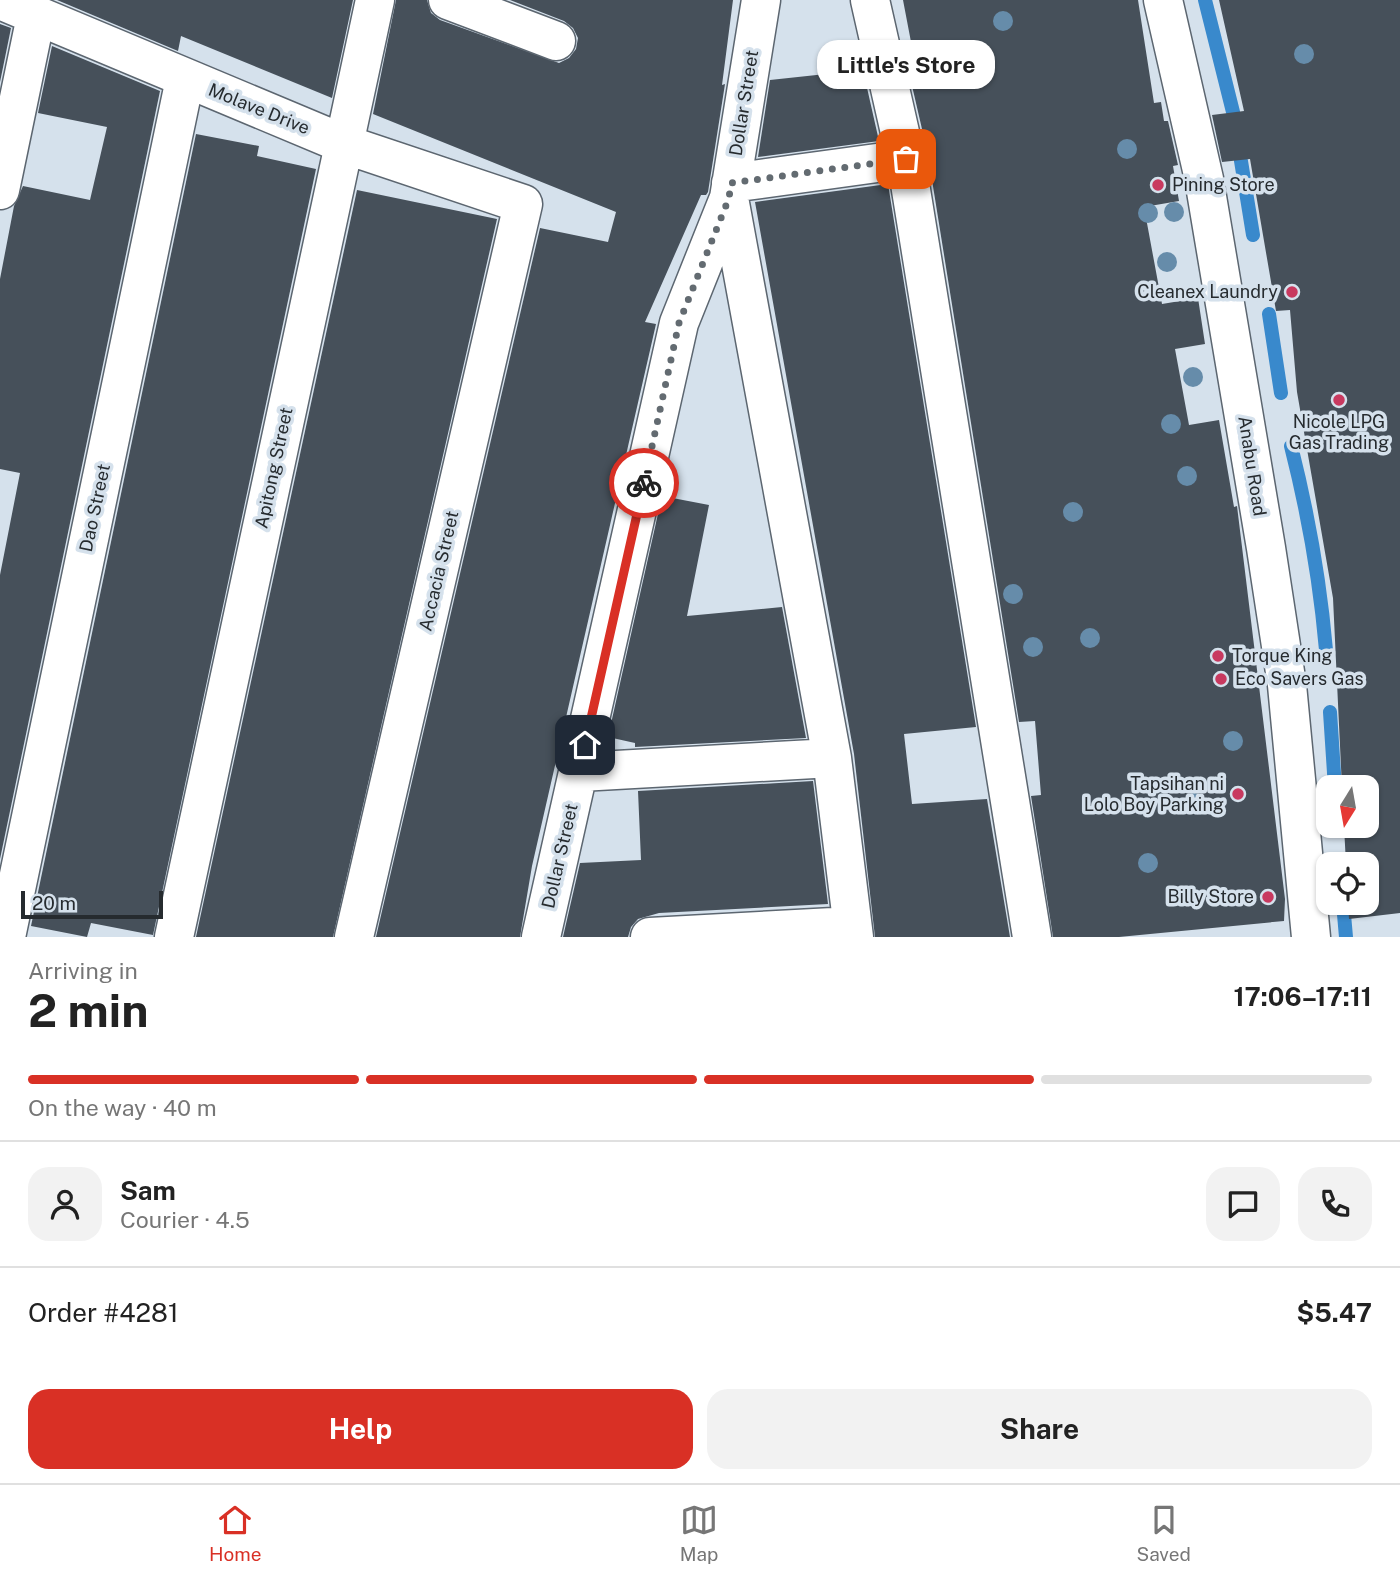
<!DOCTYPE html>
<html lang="en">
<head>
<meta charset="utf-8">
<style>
  :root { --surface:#fff; --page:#f2f2f2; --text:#222; --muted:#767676; --line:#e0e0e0; --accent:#d93025 }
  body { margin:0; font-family:"Public Sans",sans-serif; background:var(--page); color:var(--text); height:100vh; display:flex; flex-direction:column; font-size:26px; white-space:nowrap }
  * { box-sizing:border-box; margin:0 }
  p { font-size:23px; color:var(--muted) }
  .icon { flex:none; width:38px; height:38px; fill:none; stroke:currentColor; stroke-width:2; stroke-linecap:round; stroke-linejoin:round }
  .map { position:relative; height:937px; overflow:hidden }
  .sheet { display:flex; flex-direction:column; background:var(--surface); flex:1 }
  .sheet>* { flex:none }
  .needle { width:46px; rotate:191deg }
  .buttons { position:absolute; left:1316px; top:775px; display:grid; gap:14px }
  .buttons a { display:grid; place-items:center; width:63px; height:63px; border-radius:14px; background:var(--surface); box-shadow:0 2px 5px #0004; font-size:35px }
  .scale { position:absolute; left:21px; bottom:18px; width:142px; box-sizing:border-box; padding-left:7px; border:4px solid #262b2f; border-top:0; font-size:19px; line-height:24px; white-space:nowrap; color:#262b2f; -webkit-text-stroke:5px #d5e1ec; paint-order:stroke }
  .pin { position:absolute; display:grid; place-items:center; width:60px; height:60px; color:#fff; margin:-30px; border-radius:14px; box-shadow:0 4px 10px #0006 }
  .courier { position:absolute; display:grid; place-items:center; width:70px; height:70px; margin:-35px; border:5px solid #d93025; border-radius:50%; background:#fff; color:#222; box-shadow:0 2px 9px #0007 }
  .bubble { position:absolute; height:49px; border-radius:21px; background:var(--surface); box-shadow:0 2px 5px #0004; font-size:23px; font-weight:700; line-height:49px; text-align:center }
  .head em { font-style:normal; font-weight:700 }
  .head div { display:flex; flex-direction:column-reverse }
  .head { display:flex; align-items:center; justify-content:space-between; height:119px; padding:0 28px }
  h1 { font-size:46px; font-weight:700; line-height:52px }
  .bar { display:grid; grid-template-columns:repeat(4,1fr); gap:10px 7px; align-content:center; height:84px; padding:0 28px }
  .bar i { height:9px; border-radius:5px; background:var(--line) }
  .bar .current { background:var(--accent) }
  .bar p { grid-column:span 4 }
  .line { display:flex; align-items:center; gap:18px; padding:0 28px; border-top:2px solid var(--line) }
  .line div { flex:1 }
  .round { display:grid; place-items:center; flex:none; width:74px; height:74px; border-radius:21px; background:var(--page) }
  .primary-button { display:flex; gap:14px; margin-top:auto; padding:14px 28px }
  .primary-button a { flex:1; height:80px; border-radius:21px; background:var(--accent); color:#fff; font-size:28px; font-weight:700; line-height:80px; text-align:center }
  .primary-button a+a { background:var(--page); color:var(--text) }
  .tabs { display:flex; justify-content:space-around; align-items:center; height:98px; border-top:2px solid var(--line); background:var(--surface); font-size:19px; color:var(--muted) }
  .tabs a { display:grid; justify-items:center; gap:4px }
  .tabs .current { color:var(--accent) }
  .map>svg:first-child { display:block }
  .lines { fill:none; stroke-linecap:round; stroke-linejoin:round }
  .stream { stroke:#3989cc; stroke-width:14 }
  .building { fill:#46505a }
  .minor-casing { stroke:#5c6670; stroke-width:41 }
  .minor { stroke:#fff; stroke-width:38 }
  .tree { fill:#668caa }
  .done { stroke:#636b71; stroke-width:7; stroke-dasharray:0 12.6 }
  .route { stroke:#d93025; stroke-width:9 }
  .poi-dot { fill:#c8395f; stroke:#d5e1ec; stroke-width:2.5 }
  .labels { text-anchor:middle; stroke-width:7; stroke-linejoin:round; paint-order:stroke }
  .street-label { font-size:18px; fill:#262b2f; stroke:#d5e1ec }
  .poi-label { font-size:18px; fill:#262b2f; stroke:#d5e1ec; text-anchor:start }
</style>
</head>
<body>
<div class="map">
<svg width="1400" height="937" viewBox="0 0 1400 937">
  <rect width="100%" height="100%" fill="#d5e1ec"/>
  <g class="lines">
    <path class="stream" d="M1205,0L1233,112
      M1241,161L1253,235
      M1269,314L1281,393
      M1291,446C1308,513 1320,581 1326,650
      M1330,712L1335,788
      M1343,903L1346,937"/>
  </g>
  <path class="building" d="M57,0H353L332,98L181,36L178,51Z
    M396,0H427L431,13L440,20L559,63L569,58L576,49L578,38L573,28L564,21L510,0H733L722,85L725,84L708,192L706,195H701L645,322L656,324L532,866L520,937H376L540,228L608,242L616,212L373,114Z
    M903,0H1138L1154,103L1161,102L1164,121H1168L1178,165L1173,166L1179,201L1144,207L1162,304L1198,298L1205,344L1175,349L1189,425L1219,420L1234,507L1237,506L1285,899L1284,921L1119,937H1053L1031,796L1041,795L1035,721L1019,722L928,155L907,64L915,63Z
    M1219,0H1400V913L1349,919L1348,903H1367V864H1346L1344,826H1367V788H1342L1333,598L1297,392L1290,310L1276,311L1250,159L1222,162L1212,115L1244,111Z
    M0,24L11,28L0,82Z
    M52,46L160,91L0,859V575L20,473L0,469V279L14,206L23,186L90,200L107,127L38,113Z
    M863,70L879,141L758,157L770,80Z
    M196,134L259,146L257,156L316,169L153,935L91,923L87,937L31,926Z
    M888,184L976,727L904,734L912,804L987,799L1010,937H875L854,754L755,202Z
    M357,190L497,219L333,937H196Z
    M662,496L709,505L687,616L782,607L806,738L635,747V743L608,737Z
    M813,781L828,904L659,913L638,919L631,927L628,937H563L580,863L641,860L638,791Z"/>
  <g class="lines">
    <defs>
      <path id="minor" d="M0,0L344,144L523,204L354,937
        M448,0L556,41
        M870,0L906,159L1032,937
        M1163,0L1204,179L1266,548L1287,685L1311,937
        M731,183L906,159
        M0,190L36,16
        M729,198L832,758L854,937
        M580,772L832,758
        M6,937L185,79
        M174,937L375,0
        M541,937L679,323L729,198L761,0
        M650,937L852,926"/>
    </defs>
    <use href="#minor" class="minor-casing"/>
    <use href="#minor" class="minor"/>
  </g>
  <g class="tree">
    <circle cx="1003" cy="21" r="10"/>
    <circle cx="1304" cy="54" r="10"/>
    <circle cx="1127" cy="149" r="10"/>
    <circle cx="1174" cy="212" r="10"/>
    <circle cx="1148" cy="213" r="10"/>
    <circle cx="1167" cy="262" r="10"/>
    <circle cx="1193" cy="377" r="10"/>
    <circle cx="1171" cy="424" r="10"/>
    <circle cx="1187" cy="476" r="10"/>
    <circle cx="1073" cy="512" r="10"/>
    <circle cx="1013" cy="594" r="10"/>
    <circle cx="1090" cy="638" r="10"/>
    <circle cx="1033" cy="647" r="10"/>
    <circle cx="1233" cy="741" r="10"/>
    <circle cx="1194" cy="803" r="10"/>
    <circle cx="1148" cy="863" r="10"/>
  </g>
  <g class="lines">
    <path class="done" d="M644,483L679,323L729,198L731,183L906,159"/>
    <path class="route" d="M585,745L644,483"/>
  </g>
  <g class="poi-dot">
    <circle cx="1158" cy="185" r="7"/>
    <circle cx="1292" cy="292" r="7"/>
    <circle cx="1339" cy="400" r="7"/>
    <circle cx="1218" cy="656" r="7"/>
    <circle cx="1221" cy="679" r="7"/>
    <circle cx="1238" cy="794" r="7"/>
    <circle cx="1268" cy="897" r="7"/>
  </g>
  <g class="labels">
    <g class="street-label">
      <text transform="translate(744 103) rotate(-81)" y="6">Dollar Street</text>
      <text transform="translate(259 109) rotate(22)" y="6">Molave Drive</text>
      <text transform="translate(1252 466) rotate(81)" y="6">Anabu Road</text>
      <text transform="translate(274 468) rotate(-78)" y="6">Apitong Street</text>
      <text transform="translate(95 508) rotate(-78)" y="6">Dao Street</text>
      <text transform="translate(439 571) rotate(-77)" y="6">Accacia Street</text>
      <text transform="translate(560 856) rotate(-77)" y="6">Dollar Street</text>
    </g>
    <g class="poi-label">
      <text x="1172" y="191">Pining Store</text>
      <text x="1278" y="298" text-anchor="end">Cleanex Laundry</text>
      <text x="1339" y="428" text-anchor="middle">Nicole LPG<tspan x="1339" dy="21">Gas Trading</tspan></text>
      <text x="1232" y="662">Torque King</text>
      <text x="1235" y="685">Eco Savers Gas</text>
      <text x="1224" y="790" text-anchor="end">Tapsihan ni<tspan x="1224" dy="21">Lolo Boy Parking</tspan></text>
      <text x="1254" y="903" text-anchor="end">Billy Store</text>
    </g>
  </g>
</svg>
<div class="buttons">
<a><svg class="needle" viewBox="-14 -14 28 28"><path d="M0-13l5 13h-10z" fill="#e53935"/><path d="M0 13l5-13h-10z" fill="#767676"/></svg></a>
<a><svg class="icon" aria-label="locate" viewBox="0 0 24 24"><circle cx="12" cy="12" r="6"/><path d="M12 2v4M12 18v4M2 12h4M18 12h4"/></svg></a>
</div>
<div class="scale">20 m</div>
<div class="pin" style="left:906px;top:159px;background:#ea580c"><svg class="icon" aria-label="bag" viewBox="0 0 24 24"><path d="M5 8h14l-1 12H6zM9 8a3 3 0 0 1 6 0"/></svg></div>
<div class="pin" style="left:585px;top:745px;background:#1f2937"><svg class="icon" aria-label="home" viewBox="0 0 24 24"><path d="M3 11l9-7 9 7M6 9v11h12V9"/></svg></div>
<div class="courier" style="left:644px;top:483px"><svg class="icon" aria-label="bike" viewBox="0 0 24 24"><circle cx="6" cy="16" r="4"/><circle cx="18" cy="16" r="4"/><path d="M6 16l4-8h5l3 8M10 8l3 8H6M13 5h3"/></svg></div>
<div class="bubble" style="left:817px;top:40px;width:178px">Little's Store</div>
</div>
<section class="sheet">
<div class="head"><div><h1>2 min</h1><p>Arriving in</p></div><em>17:06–17:11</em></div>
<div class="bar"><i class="current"></i><i class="current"></i><i class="current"></i><i></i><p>On the way · 40 m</p></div>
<div class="line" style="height:126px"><a class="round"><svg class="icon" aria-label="person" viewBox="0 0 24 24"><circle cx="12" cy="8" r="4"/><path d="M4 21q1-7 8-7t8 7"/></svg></a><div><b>Sam</b><p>Courier · 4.5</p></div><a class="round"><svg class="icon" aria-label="chat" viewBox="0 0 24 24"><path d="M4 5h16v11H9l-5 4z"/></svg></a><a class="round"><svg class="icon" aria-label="phone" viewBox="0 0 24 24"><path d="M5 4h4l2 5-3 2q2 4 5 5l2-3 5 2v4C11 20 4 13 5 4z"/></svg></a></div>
<div class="line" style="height:91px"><div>Order #4281</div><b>$5.47</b></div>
<div class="primary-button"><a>Help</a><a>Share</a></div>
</section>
<nav class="tabs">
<a class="current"><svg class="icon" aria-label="home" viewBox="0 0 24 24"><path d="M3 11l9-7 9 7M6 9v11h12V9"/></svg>Home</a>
<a><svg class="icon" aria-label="map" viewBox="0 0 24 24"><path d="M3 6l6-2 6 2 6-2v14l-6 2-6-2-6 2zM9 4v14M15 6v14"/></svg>Map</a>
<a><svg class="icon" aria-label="saved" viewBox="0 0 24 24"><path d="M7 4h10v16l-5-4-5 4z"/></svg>Saved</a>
</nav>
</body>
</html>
